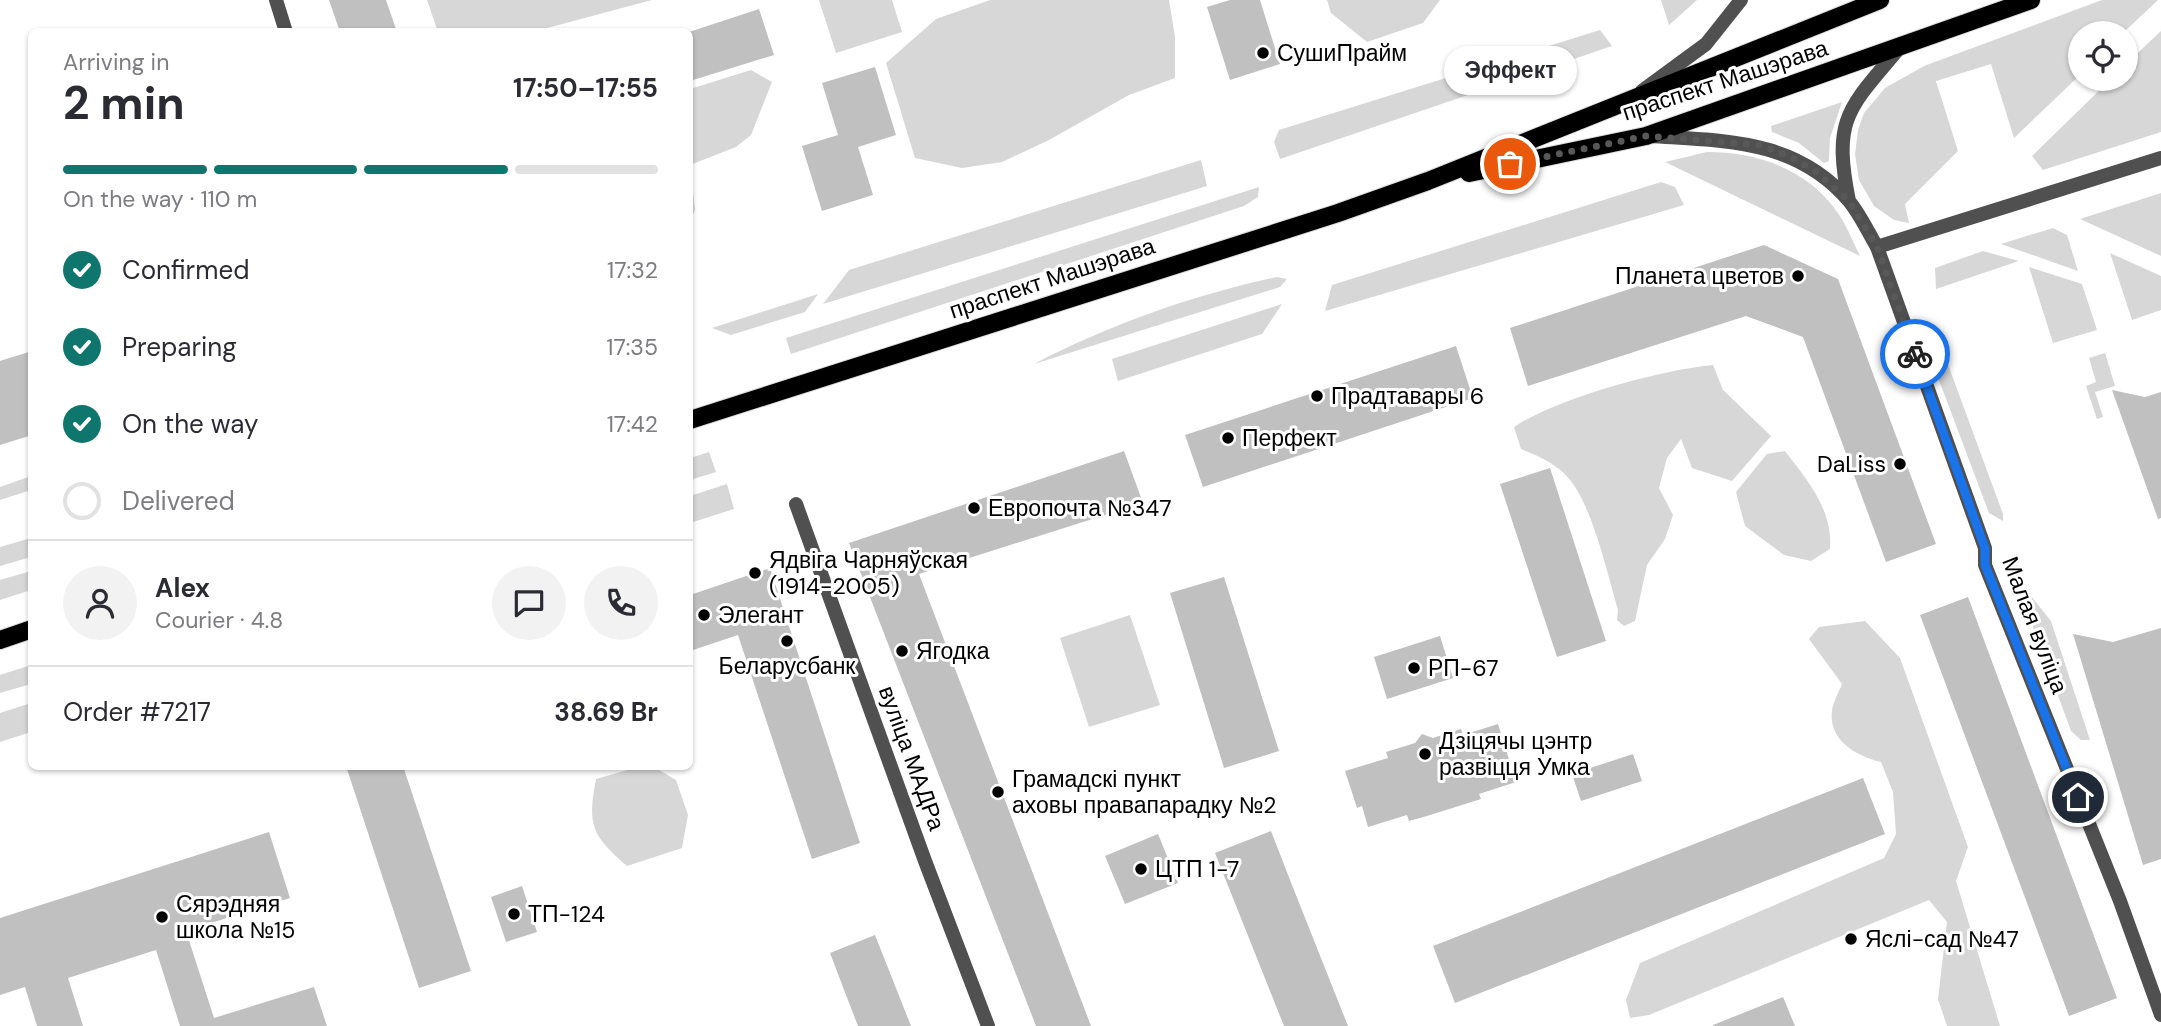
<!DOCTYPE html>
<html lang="en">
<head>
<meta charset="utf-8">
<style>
  :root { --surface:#fff; --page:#f2f2f3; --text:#2b2b33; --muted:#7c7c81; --line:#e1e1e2; --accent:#0f766e }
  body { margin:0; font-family:"DM Sans",sans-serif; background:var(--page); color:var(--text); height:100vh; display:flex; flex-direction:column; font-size:26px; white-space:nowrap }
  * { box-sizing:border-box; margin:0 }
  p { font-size:23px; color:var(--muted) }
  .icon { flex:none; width:38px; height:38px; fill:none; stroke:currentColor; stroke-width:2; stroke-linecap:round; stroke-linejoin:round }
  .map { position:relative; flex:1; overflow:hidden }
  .details { position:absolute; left:28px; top:28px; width:665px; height:742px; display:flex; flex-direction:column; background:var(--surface); border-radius:10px; box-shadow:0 2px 5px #0004 }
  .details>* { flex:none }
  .buttons { position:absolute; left:2068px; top:21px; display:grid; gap:14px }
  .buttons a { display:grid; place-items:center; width:70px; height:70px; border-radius:50%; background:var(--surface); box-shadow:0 2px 5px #0004; font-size:35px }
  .pin { position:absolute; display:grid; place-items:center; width:60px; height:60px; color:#fff; margin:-30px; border:4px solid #fff; border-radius:50%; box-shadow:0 2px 7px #0007 }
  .courier { position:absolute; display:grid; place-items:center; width:70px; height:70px; margin:-35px; border:5px solid #1a73e8; border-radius:50%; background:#fff; color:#222; box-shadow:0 2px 9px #0007 }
  .bubble { position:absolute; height:49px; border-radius:24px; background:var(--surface); box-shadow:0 2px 5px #0004; font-size:23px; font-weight:700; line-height:49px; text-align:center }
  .summary em { font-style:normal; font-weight:700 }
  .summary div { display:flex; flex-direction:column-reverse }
  .summary { display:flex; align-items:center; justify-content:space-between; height:119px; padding:0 35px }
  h1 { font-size:46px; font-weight:700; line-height:52px }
  .bar { display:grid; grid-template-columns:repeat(4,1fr); gap:10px 7px; align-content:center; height:84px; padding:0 35px }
  .bar i { height:9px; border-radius:5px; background:var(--line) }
  .bar .active { background:var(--accent) }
  .bar p { grid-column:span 4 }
  .line { display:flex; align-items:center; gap:18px; padding:0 35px; border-top:2px solid var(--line) }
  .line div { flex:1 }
  .round { display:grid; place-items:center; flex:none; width:74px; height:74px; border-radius:37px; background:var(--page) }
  ol { padding:0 35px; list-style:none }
  li { display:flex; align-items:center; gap:21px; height:77px }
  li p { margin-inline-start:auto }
  li .icon { padding:7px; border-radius:50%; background:var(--accent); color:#fff; stroke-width:4 }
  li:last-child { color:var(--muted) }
  li i { width:38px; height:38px; border:4px solid var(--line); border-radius:50% }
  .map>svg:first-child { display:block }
  .green { fill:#d7d7d7 }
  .building { fill:#c0c0c0 }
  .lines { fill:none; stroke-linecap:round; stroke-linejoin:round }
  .primary-casing { stroke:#dbdbdb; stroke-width:20 }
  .minor { stroke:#505050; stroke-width:14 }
  .tertiary { stroke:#505050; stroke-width:14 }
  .primary { stroke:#000; stroke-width:18 }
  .done { stroke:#595959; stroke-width:7; stroke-dasharray:0 12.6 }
  .route { stroke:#1a73e8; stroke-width:9 }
  .poi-dot { fill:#000; stroke:#fff; stroke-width:2.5 }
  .labels { text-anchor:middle; stroke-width:6; stroke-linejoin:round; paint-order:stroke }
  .poi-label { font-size:23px; fill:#000; stroke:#fff; text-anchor:start }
  .street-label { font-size:23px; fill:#000; stroke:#fff }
</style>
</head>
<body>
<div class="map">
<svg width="2161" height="1026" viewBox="0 0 2161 1026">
  <rect width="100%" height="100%" fill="#fff"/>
  <path class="green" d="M427,0H652L536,31L438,32Z
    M819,0H892L902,32L836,53Z
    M990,0H1169L1175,37V78L1129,95L1049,140L1002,162L962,168L915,158L886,63L936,19Z
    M1327,0H1440L1423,23L1367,42L1331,13Z
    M1661,0H1697L1669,25Z
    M2102,0H2158L2123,33H2081V74L2014,138L1991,64L1936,81L1958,151L1905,204L1909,223L1894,220L1874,206L1859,180L1855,154L1858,130L1864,113L1885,88L1924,66Z
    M1600,30L1612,46L1280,159L1274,142L1279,130Z
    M2161,31V132L2043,170L2032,156L2111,79H2126V64Z
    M751,70L772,82L751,135L736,147L690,165L695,210L690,222V89Z
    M1842,102L1830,138L1829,161L1824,163L1799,143L1772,132L1771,126Z
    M1707,152C1757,152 1808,169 1838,213C1847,226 1853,242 1860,256L1665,162Z
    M1201,160L1207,186L823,304L849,270Z
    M1661,182L1675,187L1684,205L1325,311L1332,285Z
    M1259,187L1258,197L1244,206L791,354L786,338Z
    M2161,193V256L2080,219Z
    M2053,228L2067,235L2078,271L2001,244Z
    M1983,251L2019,261L1936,289L1935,268Z
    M2110,253L2161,276V310L2132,320Z
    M2029,267L2082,284L2097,330L2053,343Z
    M1277,277L1287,279L1280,287L1034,364C1109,325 1193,295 1277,277Z
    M818,294L805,312L731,335L712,328Z
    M1282,304L1262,334L1118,381L1112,359Z
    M1939,340L2003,514V521L1989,513L1928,351L1931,344Z
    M2105,353L2115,386L2095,392L2103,417L2097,419L2086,386L2096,382L2089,358Z
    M1713,365L1723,390L1771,436L1732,481L1692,468L1681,439L1667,458L1659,488L1673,515L1665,539L1647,565L1635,621L1624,626L1617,620L1618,610C1608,576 1593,509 1571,481C1559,465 1539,456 1521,449L1514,427C1558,398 1660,370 1713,365Z
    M1785,451C1808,481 1833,510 1830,549L1811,561L1784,555L1745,526L1736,492L1767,454Z
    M709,452L716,472L690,480V458Z
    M31,476V490L0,500V487Z
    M727,484L734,509L690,523V496Z
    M31,538V557L0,566V547Z
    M31,571V590L0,600V580Z
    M2027,591L2051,621L2090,740H2081L2071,731L2024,603Z
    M1130,615L1160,705L1089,727L1060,638Z
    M1865,621L1900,658L1968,847L1956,881L2000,1026H1947L1938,999L1947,922L1929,900L1649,1015L1630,1018L1626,1000L1640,963L1884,858L1896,834L1893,792L1881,762C1857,756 1828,741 1832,710C1833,702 1839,692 1842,684L1809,639L1819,627Z
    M31,665V684L0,693V675Z
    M31,703V732L0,742V713Z
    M638,767H654L676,780L688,815L682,848L627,866C592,835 587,826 596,779Z"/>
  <path class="building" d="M329,0H386L397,32H340Z
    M1230,0H1260L1280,64L1230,80L1207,7Z
    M759,9L774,55L690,81L689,32Z
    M875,67L896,135L858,147L873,195L822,211L802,146L838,135L822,83Z
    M1764,245L1838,279L1936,544L1886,562L1803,337L1746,316L1528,386L1510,328Z
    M1456,346L1473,398L1203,487L1185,435Z
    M32,351V435L0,445V361Z
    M2112,390L2145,397L2161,392V518L2158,519Z
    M1124,451L1143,503L919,574L1091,1026H1036L849,543Z
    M1550,468L1606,641L1557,657L1500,484Z
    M770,568L860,843L812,859L738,635L690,651V595Z
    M1224,577L1279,751L1224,768L1170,593Z
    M1968,597L2117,998L2069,1016L1920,615Z
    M2161,628V859L2143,865L2073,634L2113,642Z
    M1440,636L1453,678L1387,699L1374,657Z
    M1498,724L1516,782L1479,794L1481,799L1427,816L1409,821L1407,815L1368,827L1362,806L1357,808L1345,771L1388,758L1386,752L1415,743L1422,734L1433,738L1461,729L1463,735Z
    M1633,754L1642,781L1581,801L1572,774Z
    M346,766H403L471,971L419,988Z
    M1863,778L1885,834L1455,1003L1433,946Z
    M1271,831L1290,880L1348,1026H1284L1215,853Z
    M269,832L290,898L186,931L214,1018L314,987L327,1026H180L156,950L68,978L83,1026H37L25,987L0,995V918Z
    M1158,834L1178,883L1125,904L1105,856Z
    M522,886L537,932L506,942L491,897Z
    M875,935L911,1026H858L846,995L830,953Z
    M1783,997L1795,1026H1713V1025Z"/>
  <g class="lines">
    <defs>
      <path id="primary" d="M1469,173L1646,136L2031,0
        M690,420L1338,213L1428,181L1880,0
        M0,640L32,629"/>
    </defs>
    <use href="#primary" class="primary-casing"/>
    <path class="minor" d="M276,0L286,32
      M1877,247L1985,548V565L2120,901L2161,1015
      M796,504L925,861L988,1026"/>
    <path class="tertiary" d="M1642,91L1706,44L1741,0
      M1651,136C1725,141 1796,139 1849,201C1860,214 1868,232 1877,247L2161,158
      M1849,201C1832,117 1849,108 1901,46"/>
    <use href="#primary" class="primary"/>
  </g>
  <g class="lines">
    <path class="done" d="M1510,164L1646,136L1760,145L1791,157L1815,171L1849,201L1877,247L1915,354"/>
    <path class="route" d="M1915,354L1985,548V565L2078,797"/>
  </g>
  <g class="poi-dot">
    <circle cx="1263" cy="53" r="7"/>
    <circle cx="1798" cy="276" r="7"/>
    <circle cx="1317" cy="396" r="7"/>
    <circle cx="1228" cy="438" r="7"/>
    <circle cx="1900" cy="464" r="7"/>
    <circle cx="974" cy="508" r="7"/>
    <circle cx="755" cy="573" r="7"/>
    <circle cx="704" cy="615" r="7"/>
    <circle cx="787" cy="641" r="7"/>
    <circle cx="902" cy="651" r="7"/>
    <circle cx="1414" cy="668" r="7"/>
    <circle cx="1425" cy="754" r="7"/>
    <circle cx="998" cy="792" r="7"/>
    <circle cx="1141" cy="869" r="7"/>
    <circle cx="514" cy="914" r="7"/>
    <circle cx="162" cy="917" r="7"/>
    <circle cx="1851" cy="939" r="7"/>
  </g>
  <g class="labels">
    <g class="poi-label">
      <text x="1277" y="61">СушиПрайм</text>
      <text x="1784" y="284" text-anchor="end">Планета цветов</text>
      <text x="1331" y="404">Прадтавары 6</text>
      <text x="1242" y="446">Перфект</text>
      <text x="1886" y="472" text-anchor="end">DaLiss</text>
      <text x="988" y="516">Европочта №347</text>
      <text x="769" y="568">Ядвіга Чарняўская<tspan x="769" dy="26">(1914-2005)</tspan></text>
      <text x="718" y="623">Элегант</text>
      <text x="916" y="659">Ягодка</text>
      <text x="787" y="674" text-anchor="middle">Беларусбанк</text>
      <text x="1428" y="676">РП-67</text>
      <text x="1439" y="749">Дзіцячы цэнтр<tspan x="1439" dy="26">развіцця Умка</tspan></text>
      <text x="1012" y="787">Грамадскі пункт<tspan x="1012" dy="26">аховы правапарадку №2</tspan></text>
      <text x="1155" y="877">ЦТП 1-7</text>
      <text x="176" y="912">Сярэдняя<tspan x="176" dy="26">школа №15</tspan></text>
      <text x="528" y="922">ТП-124</text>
      <text x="1865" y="947">Яслі-сад №47</text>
    </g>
    <g class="street-label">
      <text transform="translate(1725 80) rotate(-18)" y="8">праспект Машэрава</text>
      <text transform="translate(1052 278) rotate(-18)" y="8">праспект Машэрава</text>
      <text transform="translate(2035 625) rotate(69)" y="8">Малая вуліца</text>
      <text transform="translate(912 758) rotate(70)" y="8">вуліца МАДРа</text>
    </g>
  </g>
</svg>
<div class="buttons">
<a><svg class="icon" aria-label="locate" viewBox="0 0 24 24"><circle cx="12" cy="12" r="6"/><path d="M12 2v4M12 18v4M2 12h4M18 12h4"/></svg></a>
</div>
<div class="pin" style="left:1510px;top:164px;background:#ea580c"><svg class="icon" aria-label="bag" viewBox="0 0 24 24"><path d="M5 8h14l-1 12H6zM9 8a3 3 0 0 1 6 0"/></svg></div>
<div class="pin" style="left:2078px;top:797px;background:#1f2937"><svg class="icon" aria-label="home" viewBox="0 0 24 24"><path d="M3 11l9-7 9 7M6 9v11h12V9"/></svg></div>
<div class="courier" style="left:1915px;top:354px"><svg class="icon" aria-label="bike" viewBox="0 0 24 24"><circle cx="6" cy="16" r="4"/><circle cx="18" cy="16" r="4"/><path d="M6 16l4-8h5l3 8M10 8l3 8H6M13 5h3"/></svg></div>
<div class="bubble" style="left:1444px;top:46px;width:133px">Эффект</div>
<section class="details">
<div class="summary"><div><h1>2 min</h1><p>Arriving in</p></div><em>17:50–17:55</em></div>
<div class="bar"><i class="active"></i><i class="active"></i><i class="active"></i><i></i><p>On the way · 110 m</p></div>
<ol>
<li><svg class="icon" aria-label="check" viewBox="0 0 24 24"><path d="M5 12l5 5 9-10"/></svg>Confirmed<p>17:32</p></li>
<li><svg class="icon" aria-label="check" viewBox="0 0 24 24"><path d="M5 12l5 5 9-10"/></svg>Preparing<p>17:35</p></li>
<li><svg class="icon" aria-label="check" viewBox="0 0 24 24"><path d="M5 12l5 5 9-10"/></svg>On the way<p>17:42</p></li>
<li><i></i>Delivered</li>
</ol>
<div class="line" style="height:126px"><a class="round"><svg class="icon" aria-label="person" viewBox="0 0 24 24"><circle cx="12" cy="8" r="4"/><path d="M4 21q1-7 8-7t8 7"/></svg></a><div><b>Alex</b><p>Courier · 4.8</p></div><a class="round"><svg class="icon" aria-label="chat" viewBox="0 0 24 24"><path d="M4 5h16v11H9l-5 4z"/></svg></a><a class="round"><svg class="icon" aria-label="phone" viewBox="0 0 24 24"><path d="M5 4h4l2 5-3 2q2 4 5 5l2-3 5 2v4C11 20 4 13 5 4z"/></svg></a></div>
<div class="line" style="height:91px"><div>Order #7217</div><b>38.69 Br</b></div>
</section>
</div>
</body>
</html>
